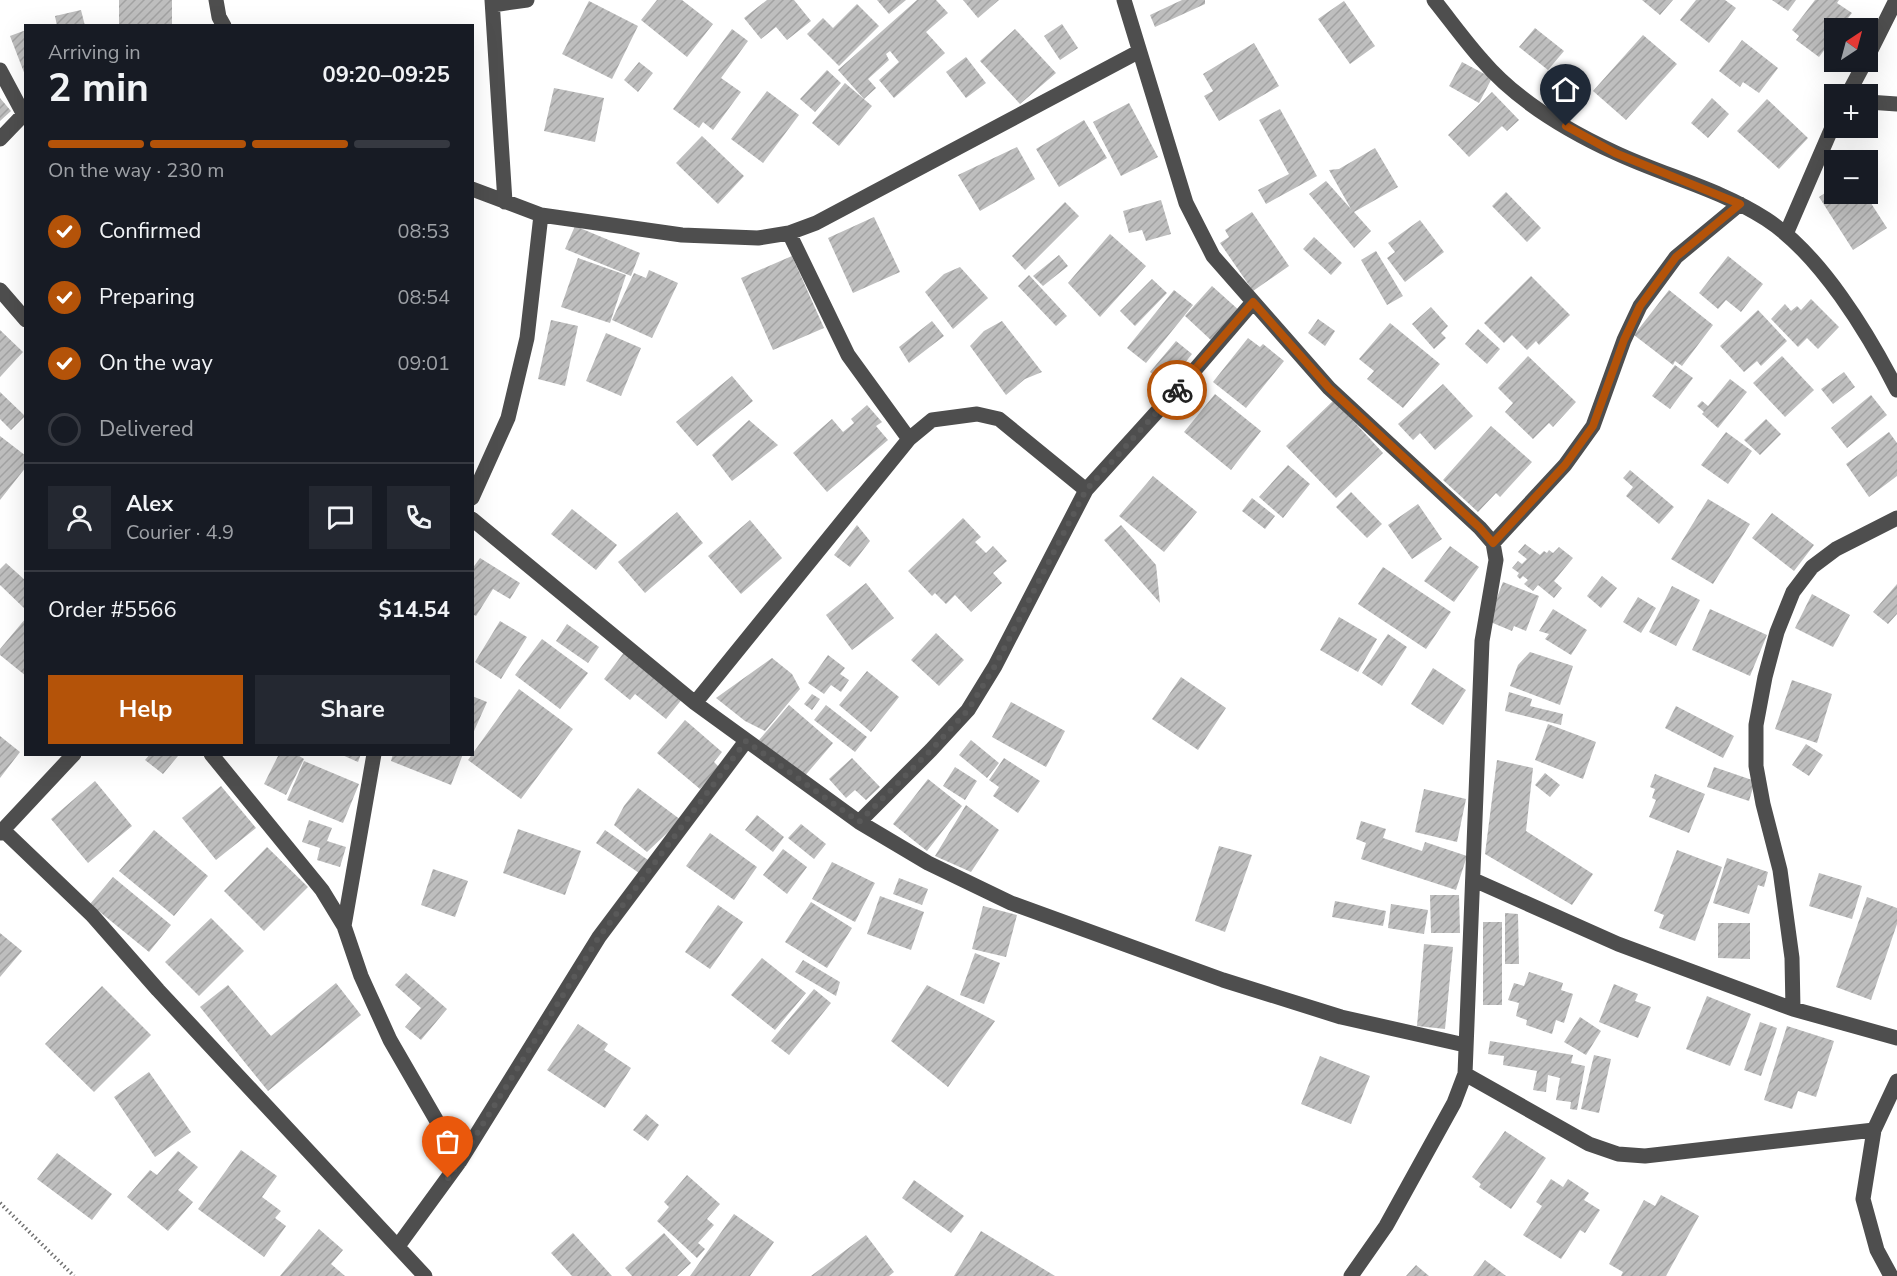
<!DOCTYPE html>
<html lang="en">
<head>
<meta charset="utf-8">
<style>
  :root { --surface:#171b24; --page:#242831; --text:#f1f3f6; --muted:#9ea1a6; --line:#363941; --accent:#b45309 }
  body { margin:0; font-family:"Nunito Sans",sans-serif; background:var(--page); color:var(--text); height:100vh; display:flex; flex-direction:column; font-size:22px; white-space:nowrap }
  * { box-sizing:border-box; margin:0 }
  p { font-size:20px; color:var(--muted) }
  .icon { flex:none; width:33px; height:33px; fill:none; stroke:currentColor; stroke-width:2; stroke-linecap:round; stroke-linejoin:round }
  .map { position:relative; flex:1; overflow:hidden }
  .details { position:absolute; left:24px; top:24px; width:450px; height:732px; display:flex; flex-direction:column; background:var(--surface); border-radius:0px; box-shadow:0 6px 24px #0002 }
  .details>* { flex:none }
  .needle { width:39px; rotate:36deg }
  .buttons { position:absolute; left:1824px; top:18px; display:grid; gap:12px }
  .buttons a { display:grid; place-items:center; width:54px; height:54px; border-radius:0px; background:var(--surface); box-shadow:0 6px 24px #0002; font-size:30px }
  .pin { position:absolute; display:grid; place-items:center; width:51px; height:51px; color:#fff; margin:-62px -26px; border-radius:50% 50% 50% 0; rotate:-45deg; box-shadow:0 0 6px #0007 }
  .pin .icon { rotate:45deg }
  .courier { position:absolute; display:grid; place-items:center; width:60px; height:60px; margin:-30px; border:4px solid #b45309; border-radius:50%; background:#fff; color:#222; box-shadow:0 2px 8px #0007 }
  .overview em { font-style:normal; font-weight:700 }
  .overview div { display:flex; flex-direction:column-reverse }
  .overview { display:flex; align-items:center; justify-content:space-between; height:102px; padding:0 24px }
  h1 { font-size:39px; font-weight:700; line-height:45px }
  .bar { display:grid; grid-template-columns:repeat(4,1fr); gap:9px 6px; align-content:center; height:72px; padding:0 24px }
  .bar i { height:8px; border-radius:4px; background:var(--line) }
  .bar .selected { background:var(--accent) }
  .bar p { grid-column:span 4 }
  .line { display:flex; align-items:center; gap:15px; padding:0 24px; border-top:2px solid var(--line) }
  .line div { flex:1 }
  .round { display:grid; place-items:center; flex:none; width:63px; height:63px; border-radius:0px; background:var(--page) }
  ol { padding:0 24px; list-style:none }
  li { display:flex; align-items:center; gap:18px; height:66px }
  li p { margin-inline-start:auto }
  li .icon { padding:6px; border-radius:50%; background:var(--accent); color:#fff; stroke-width:4 }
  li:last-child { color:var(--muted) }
  li i { width:33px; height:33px; border:3px solid var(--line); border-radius:50% }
  .primary-button { display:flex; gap:12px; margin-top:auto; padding:12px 24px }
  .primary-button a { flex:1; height:69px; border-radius:0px; background:var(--accent); color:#fff; font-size:24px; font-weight:700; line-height:69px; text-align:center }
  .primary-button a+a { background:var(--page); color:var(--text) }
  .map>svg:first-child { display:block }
  .building { fill:url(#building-hatch) }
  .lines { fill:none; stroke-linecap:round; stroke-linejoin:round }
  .path { stroke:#707070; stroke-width:4; stroke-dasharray:1.5 3; stroke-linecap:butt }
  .minor { stroke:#4e4e4e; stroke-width:15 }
  .done { stroke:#595959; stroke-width:6; stroke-dasharray:0 10.8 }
  .route { stroke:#b45309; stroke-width:8 }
</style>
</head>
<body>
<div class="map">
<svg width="1897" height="1276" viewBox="0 0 1897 1276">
  <defs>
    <pattern id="building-hatch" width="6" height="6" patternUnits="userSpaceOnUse" patternTransform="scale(1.5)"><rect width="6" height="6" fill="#bebebe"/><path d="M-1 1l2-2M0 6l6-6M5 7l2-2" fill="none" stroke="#a2a2a2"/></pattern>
  </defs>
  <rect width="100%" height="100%" fill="#fff"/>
  <path class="building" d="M119,0H172V26H119Z
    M657,0H682L713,24L687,57L641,20Z
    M767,0H794L811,21L787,40L776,27L761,39L744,18Z
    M877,0H906L889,14Z
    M917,0H936L948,13L926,32L945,53L894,98L879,80L899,62L890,51L886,54L889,60L868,79L876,88L864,99L838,70Z
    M963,0H999L978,18Z
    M1182,0H1205V4L1155,27L1150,15Z
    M1642,0H1673L1660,15Z
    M1696,0H1725L1736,8L1709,43L1680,20Z
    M1772,0H1796L1788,11Z
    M1815,0H1839L1837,3L1852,13L1840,28H1834V37L1819,57L1796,40L1799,36L1792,30Z
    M589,1L638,26L612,79L562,54Z
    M1344,1L1375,46L1350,64L1318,19Z
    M857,4L879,26L839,66L807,34L823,18L833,28Z
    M81,10L85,26H57L55,16Z
    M1062,24L1078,48L1060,60L1044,36Z
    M1535,28L1564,51L1548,70L1519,47Z
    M732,29L748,41L721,78L741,92L713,130L703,122L699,128L673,109Z
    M1015,29L1056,73L1020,104L980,61Z
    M26,30V75H25L10,36Z
    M1643,35L1677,64L1626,120L1593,91Z
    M1742,40L1778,68L1759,93L1743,82L1740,87L1719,71Z
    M1254,43L1279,86L1219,121L1204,96L1213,91L1203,74Z
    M966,57L986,83L966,98L946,72Z
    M639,62L653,73L638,92L624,80Z
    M1462,62L1492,78L1479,103L1449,86Z
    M827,70L841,83L815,112L800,99Z
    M845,83L872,106L839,146L812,123Z
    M554,88L604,98L595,142L544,131Z
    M767,91L799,115L763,163L731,139Z
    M1492,92L1519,120L1507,131L1502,126L1469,157L1448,135Z
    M0,98L11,111L0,121Z
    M1712,98L1729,114L1708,138L1691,123Z
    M1767,99L1808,138L1779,169L1737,131Z
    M1129,103L1158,157L1121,176L1093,122Z
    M1280,109L1317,176L1266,204L1258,190L1289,174L1259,120Z
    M1084,120L1107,158L1059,187L1036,149Z
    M702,136L744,176L718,204L676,163Z
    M1017,147L1035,179L980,211L958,175Z
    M1375,148L1398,187L1354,212L1371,231L1354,248L1309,194L1326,181L1351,209L1329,170L1339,169Z
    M1834,187V194H1865L1887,228L1853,250L1819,197Z
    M1506,192L1541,228L1527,242L1492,206Z
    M1161,200L1171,234L1146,241L1142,230L1129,233L1123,211Z
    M1065,202L1079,216L1025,270L1012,256Z
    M1252,212L1289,266L1253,291L1220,243L1229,237L1225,230Z
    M874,217L900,272L853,293L828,238Z
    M1420,220L1444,252L1405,282L1387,258L1395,252L1388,243Z
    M575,226L640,253L631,276L565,249Z
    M1110,234L1146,266L1100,317L1068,283Z
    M1314,237L1342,263L1331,275L1303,249Z
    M1376,251L1403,296L1387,305L1361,260Z
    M1059,255L1068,266L1043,286L1033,276Z
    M792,256L824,328L773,350L741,278Z
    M1728,256L1763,284L1741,312L1726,300L1718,309L1699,293Z
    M578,258L626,275L610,323L561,307Z
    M960,267L988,298L953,329L925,292L944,274Z
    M649,270L678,283L652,338L612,320L634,273L646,278Z
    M1029,275L1067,316L1056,326L1018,286Z
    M1531,276L1570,315L1539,345L1536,341L1527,350L1512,335L1504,343L1484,323Z
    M1152,279L1167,293L1135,326L1120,311Z
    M1212,286L1241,312L1213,342L1185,316Z
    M1174,290L1193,305L1146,363L1127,348Z
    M1669,290L1713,325L1682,366L1675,361L1673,365L1634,335Z
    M1811,299L1839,327L1818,349L1807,338L1798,347L1771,319L1785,304L1791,311L1797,306L1801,310Z
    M1431,307L1448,326L1441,333L1446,338L1434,349L1412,324Z
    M1758,310L1787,341L1761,366L1757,361L1744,372L1720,346Z
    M1318,319L1335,331L1325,346L1308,333Z
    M551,320L578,326L565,386L538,379Z
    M932,321L944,336L909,363L899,347Z
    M1002,321L1042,372L1025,379L1006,395L970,346L984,331Z
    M1390,323L1440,364L1403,408L1367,379L1374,371L1359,359Z
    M1478,329L1500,349L1487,364L1465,344Z
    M0,330L23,352L0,377Z
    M606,333L641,348L621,396L586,381Z
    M1248,338L1260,347L1263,344L1284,361L1246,408L1213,382Z
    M1176,341L1192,354L1167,385L1150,372Z
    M1528,356L1576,402L1553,427L1549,423L1533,439L1505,412L1513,403L1498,388Z
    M1782,356L1814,390L1785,417L1753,383Z
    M1675,365L1693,378L1670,409L1652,396Z
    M1844,372L1855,387L1833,404L1821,389Z
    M732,376L753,401L697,446L676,422Z
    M1730,379L1747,392L1718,428L1702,414L1704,412L1697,406L1702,401L1708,406Z
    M1443,384L1473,416L1435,450L1420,433L1413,440L1398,424Z
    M0,392L25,416L11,430L0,419Z
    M1215,394L1261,431L1231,470L1184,432Z
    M1871,395L1887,415L1847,448L1831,428Z
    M1334,400L1383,453L1336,498L1286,446Z
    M867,405L882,422L876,426L888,440L827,492L793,453L832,419L843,432L854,423L851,419Z
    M1766,419L1781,434L1760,455L1744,440Z
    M749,420L778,445L732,481L712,455Z
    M1491,426L1532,462L1500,497L1496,493L1478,512L1443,480Z
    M1726,432L1752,451L1728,484L1701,465Z
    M1889,432L1897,443V476L1869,497L1846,464Z
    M0,436L26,456V467L0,500Z
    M1288,465L1310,484L1283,518L1259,497Z
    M1630,470L1674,507L1659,524L1626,496L1633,487L1623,478Z
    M1153,476L1197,512L1164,552L1119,516Z
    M1351,492L1382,524L1367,538L1336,507Z
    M1252,498L1275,516L1265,529L1242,511Z
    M1708,499L1750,524L1713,584L1671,559Z
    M1418,504L1442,539L1412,559L1388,525Z
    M572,509L617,545L596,570L551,534Z
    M677,512L703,543L645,593L618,562Z
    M1772,513L1814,545L1794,571L1752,538Z
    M963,518L981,537L975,542L986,553L993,546L1007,561L993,573L1002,583L971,612L955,595L946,604L935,593L932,596L908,571Z
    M750,520L782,558L741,594L708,556Z
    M857,525L870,541L850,567L834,555Z
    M1121,525L1156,565L1160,603L1104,540Z
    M1525,544L1540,555L1544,551L1547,553L1549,550L1553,553L1559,547L1573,558L1554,581L1562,588L1554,598L1538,585L1533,591L1524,584L1528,580L1523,576L1520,579L1517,576L1519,573L1512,568L1518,561L1522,564L1527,559L1518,552Z
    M1450,546L1479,567L1454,602L1424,581Z
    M480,558L520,583L510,599L493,589L476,616L472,614V569Z
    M6,563L26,581V610L0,585V569Z
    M1383,567L1451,612L1426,649L1358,604Z
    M1602,576L1617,588L1601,608L1587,596Z
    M1503,582L1539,596L1526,631L1514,626L1512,631L1488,621Z
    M866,583L894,618L852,650L826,615Z
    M1897,584V614L1888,624L1873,612Z
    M1672,586L1700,600L1676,646L1649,632Z
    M1812,594L1850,615L1833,647L1795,628Z
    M1638,597L1656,608L1641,633L1623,622Z
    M1553,609L1587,630L1571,655L1545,639L1549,634L1539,631Z
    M1710,609L1767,635L1750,676L1692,650Z
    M1339,617L1377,639L1358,672L1320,650Z
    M26,618V676L0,655V649Z
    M500,621L527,637L501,679L475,662Z
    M567,624L599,647L588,663L556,641Z
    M936,633L964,660L939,686L911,660Z
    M1388,634L1407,647L1382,686L1362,673Z
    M542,639L588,673L560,709L515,675Z
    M625,651L683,698L666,719L635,694L630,700L604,679Z
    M1530,652L1573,666L1560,705L1510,686L1518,665Z
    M828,655L845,668L840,674L849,680L841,692L831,685L824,694L808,683Z
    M772,658L792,674L800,689L765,731L745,721L716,698Z
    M1433,668L1466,690L1443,725L1411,704Z
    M867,671L899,697L871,732L839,705Z
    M1181,677L1226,708L1198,750L1152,719Z
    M1792,680L1832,694L1817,743L1775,729Z
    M519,689L573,729L521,799L468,760Z
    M1509,692L1532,699L1530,706L1563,714L1561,725L1505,711Z
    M812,694L820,699L812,710L804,704Z
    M472,696L487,702L474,731L472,730Z
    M1011,702L1065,731L1046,767L992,737Z
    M789,705L833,743L803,778L759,740Z
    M826,705L867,737L855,752L814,720Z
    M1676,706L1734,736L1723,758L1665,728Z
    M685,720L722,752L714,762L719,767L700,789L657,753Z
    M1548,724L1596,742L1583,779L1535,760Z
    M0,736L20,752L0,778Z
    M971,740L999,763L987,778L959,755Z
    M1806,744L1823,755L1809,776L1792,765Z
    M150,754H175L178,756L163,774L145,760Z
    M279,754H296L304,759L286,795L264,784Z
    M340,754H361L358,762Z
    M393,754H463L451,785L391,761Z
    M852,758L880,787L866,800L855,790L846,798L829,779Z
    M1004,758L1040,781L1018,813L993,796L999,787L989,780Z
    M1497,760L1533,768L1526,831L1593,874L1572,905L1485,854Z
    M304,761L359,784L343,823L287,800Z
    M955,767L977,781L965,800L943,786Z
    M1714,767L1755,781L1749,801L1707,787Z
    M1545,773L1560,785L1550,797L1535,785Z
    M1655,774L1705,794L1689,833L1649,817L1656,800L1652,798L1655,789L1650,787Z
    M928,779L962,806L927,851L893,824Z
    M95,781L132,826L88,863L51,819Z
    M221,786L256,828L216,860L182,818Z
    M638,788L681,820L647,852L614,825L624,806Z
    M1424,789L1466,799L1457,842L1415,832Z
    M966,805L999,830L971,872L935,856Z
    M757,815L784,837L773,852L745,830Z
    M309,820L332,828L327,841L346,847L340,867L317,860L320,848L302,842Z
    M1361,821L1386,829L1383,838L1422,851L1425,842L1467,856L1456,890L1361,859L1366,843L1356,839Z
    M801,824L826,844L814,859L788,838Z
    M518,829L581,851L565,895L503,873Z
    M154,830L208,876L174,916L119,871Z
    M605,830L648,860L639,873L596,843Z
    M710,833L757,867L734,900L686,866Z
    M1219,846L1252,855L1225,932L1195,921Z
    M267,847L308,887L264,931L224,891Z
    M783,849L807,867L787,894L763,875Z
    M1677,850L1722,867L1695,941L1659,928L1664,915L1654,911Z
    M1727,858L1768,872L1764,887L1758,885L1749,914L1713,903Z
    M832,862L875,883L855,922L812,899Z
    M433,869L468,881L455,917L421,905Z
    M1819,873L1862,886L1852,919L1809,906Z
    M113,877L171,925L149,952L90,904Z
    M899,878L928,889L922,905L893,894Z
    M1430,895H1459L1460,933H1431Z
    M880,896L924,912L911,950L867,934Z
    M1867,897L1897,908V924L1871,1000L1836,987Z
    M1335,901L1386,911L1383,926L1332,917Z
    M811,902L852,928L827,968L785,942Z
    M1391,904L1428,910L1424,934L1388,928Z
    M718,905L743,922L710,969L685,952Z
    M983,906L1017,915L1006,957L972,949Z
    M1505,913L1518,914L1519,964H1505Z
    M211,918L244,951L199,996L165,962Z
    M1483,922H1502V1005H1483Z
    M1718,923H1750V959L1718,958Z
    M0,933L22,951L0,977Z
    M1424,944L1453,947L1445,1029L1417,1026Z
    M975,953L1000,963L984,1004L960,995Z
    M762,958L806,993L775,1030L731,995Z
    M803,960L840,982L836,996L795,972Z
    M1529,972L1563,983L1561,990L1573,994L1564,1023L1556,1020L1552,1034L1526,1025L1527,1020L1516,1016L1519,1003L1508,1000L1514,983L1524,986Z
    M406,973L447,1009L421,1040L405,1027L421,1008L395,985Z
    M336,983L361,1015L268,1091L200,1007L228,985L271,1036Z
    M1614,984L1638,994L1635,1001L1651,1007L1638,1038L1599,1022Z
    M927,985L995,1021L948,1087L891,1041Z
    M102,986L151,1035L94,1092L45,1044Z
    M814,989L831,1003L789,1055L771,1041Z
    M1707,996L1751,1014L1730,1066L1686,1049Z
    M1580,1017L1601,1031L1586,1055L1564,1042Z
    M1760,1022L1777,1028L1761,1076L1744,1070Z
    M578,1024L608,1044L604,1050L631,1068L605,1108L547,1070Z
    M1787,1026L1834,1041L1816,1097L1798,1091L1792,1109L1764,1100Z
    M1490,1041L1573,1055L1571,1063L1585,1066L1577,1110L1570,1109L1571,1102L1556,1100L1560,1078L1548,1075L1546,1092L1533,1090L1537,1071L1503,1065L1504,1056L1488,1054Z
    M1594,1055L1611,1059L1599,1113L1581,1109Z
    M1320,1056L1370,1076L1351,1124L1301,1104Z
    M149,1072L191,1132L155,1157L114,1097Z
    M646,1114L659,1125L648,1141L633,1130Z
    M1505,1131L1546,1158L1511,1209L1479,1187L1481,1184L1472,1177Z
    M241,1150L277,1176L262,1197L281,1211L275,1218L286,1226L264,1257L198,1209Z
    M178,1151L198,1167L178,1190L193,1202L168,1231L127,1197L150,1170L157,1175Z
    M57,1153L112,1194L92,1220L37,1179Z
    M687,1175L720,1204L707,1219L714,1225L698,1243L705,1249L697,1258L657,1221L669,1207L664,1202Z
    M1551,1179L1563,1187L1568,1179L1589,1193L1584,1200L1600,1210L1585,1233L1580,1230L1561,1259L1523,1235L1542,1206L1536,1202Z
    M914,1180L964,1216L951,1233L902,1198Z
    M1661,1195L1699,1216L1666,1276H1621L1623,1272L1609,1264L1644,1200L1655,1206Z
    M734,1214L774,1242L750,1276H690Z
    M319,1229L343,1250L331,1264L345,1276H280Z
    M981,1231L1055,1276H954Z
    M573,1233L612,1276H572L551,1253Z
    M664,1233L691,1263L677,1276H632L625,1268Z
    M866,1235L894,1272L889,1276H811Z
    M1485,1260L1506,1276H1473Z
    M1416,1265L1429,1276H1406Z"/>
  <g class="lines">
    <path class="path" d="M0,1203L74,1276"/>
    <path class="minor" d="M216,0L219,17L224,26
      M492,0L505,202
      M1124,0L1186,203L1213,256L1329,388L1480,528L1493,543L1496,560L1482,641L1465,1074L1454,1103L1386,1226L1351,1276
      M1434,0C1450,20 1465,41 1482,60C1517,101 1568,131 1616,153C1665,176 1720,189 1766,219C1820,254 1868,333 1897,390
      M493,5L527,0
      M1868,56L1896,0
      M0,70L23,113
      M1848,94L1865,62
      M1868,102L1897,104
      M0,139L26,112
      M472,189L541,215L682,235L758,238L789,233L816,223L1138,52
      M789,233L848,355L909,439
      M1786,234L1834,123
      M0,290L26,320
      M472,498L508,418L527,338L541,215
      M472,519L695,703L859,822L928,863L1011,903L1223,980L1341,1017L1465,1045
      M1493,543L1565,465L1593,426L1624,340L1640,306L1676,257L1740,204
      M695,703L909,439L932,420L977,414L999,419L1086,490
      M211,754L322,890L344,926L361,976L390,1040L460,1161
      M859,822L931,750L968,710L995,666L1086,490L1193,372L1253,302
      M3,830L92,915L158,990L425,1276
      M0,833L74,754
      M1474,880L1618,944L1793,1009L1897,1038
      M344,926L374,754
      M1793,1009L1792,958L1780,870L1763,804L1756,766V725L1765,677L1777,632L1793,592L1812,567L1836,549L1897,518
      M1465,1074L1589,1144L1618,1154L1645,1156L1874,1130
      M398,1246L460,1161L599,937L746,741
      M1891,1276L1877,1250L1863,1199L1874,1130L1897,1081"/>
  </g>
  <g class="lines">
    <path class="done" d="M448,1178L460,1161L599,937L746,741L859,822L931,750L968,710L995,666L1086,490L1177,390"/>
    <path class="route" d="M1177,390L1253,302L1329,388L1480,528L1493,543L1565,465L1593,426L1624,340L1640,306L1676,257L1740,204L1615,153L1566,126"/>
  </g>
</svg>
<div class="buttons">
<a><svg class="needle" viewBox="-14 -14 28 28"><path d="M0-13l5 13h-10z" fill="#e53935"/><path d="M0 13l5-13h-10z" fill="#9ea1a6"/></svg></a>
<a>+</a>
<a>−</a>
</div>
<div class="pin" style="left:448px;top:1178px;background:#ea580c"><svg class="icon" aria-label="bag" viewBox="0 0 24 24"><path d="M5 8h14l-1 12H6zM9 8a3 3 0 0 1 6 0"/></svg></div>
<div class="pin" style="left:1566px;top:126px;background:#1f2937"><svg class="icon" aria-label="home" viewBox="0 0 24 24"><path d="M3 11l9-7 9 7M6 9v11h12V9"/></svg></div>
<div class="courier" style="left:1177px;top:390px"><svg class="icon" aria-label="bike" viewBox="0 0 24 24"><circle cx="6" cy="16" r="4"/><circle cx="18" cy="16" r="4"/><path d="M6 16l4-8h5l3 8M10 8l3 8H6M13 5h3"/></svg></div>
<section class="details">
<div class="overview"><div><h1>2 min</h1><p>Arriving in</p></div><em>09:20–09:25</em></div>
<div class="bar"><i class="selected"></i><i class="selected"></i><i class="selected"></i><i></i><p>On the way · 230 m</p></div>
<ol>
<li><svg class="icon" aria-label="check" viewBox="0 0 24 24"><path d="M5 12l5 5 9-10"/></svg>Confirmed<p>08:53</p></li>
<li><svg class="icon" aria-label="check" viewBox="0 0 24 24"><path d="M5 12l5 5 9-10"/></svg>Preparing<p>08:54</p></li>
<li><svg class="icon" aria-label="check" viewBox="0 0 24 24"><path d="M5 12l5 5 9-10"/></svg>On the way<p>09:01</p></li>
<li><i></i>Delivered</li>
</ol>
<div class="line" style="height:108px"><a class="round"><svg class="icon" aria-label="person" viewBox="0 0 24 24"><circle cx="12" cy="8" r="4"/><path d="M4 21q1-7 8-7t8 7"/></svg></a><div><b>Alex</b><p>Courier · 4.9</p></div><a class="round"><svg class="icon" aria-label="chat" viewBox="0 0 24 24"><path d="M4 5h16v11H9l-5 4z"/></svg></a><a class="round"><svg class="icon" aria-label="phone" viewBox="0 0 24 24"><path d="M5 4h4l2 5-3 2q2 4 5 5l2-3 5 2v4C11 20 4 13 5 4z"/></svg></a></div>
<div class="line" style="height:78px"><div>Order #5566</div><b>$14.54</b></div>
<div class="primary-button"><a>Help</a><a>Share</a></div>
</section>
</div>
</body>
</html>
